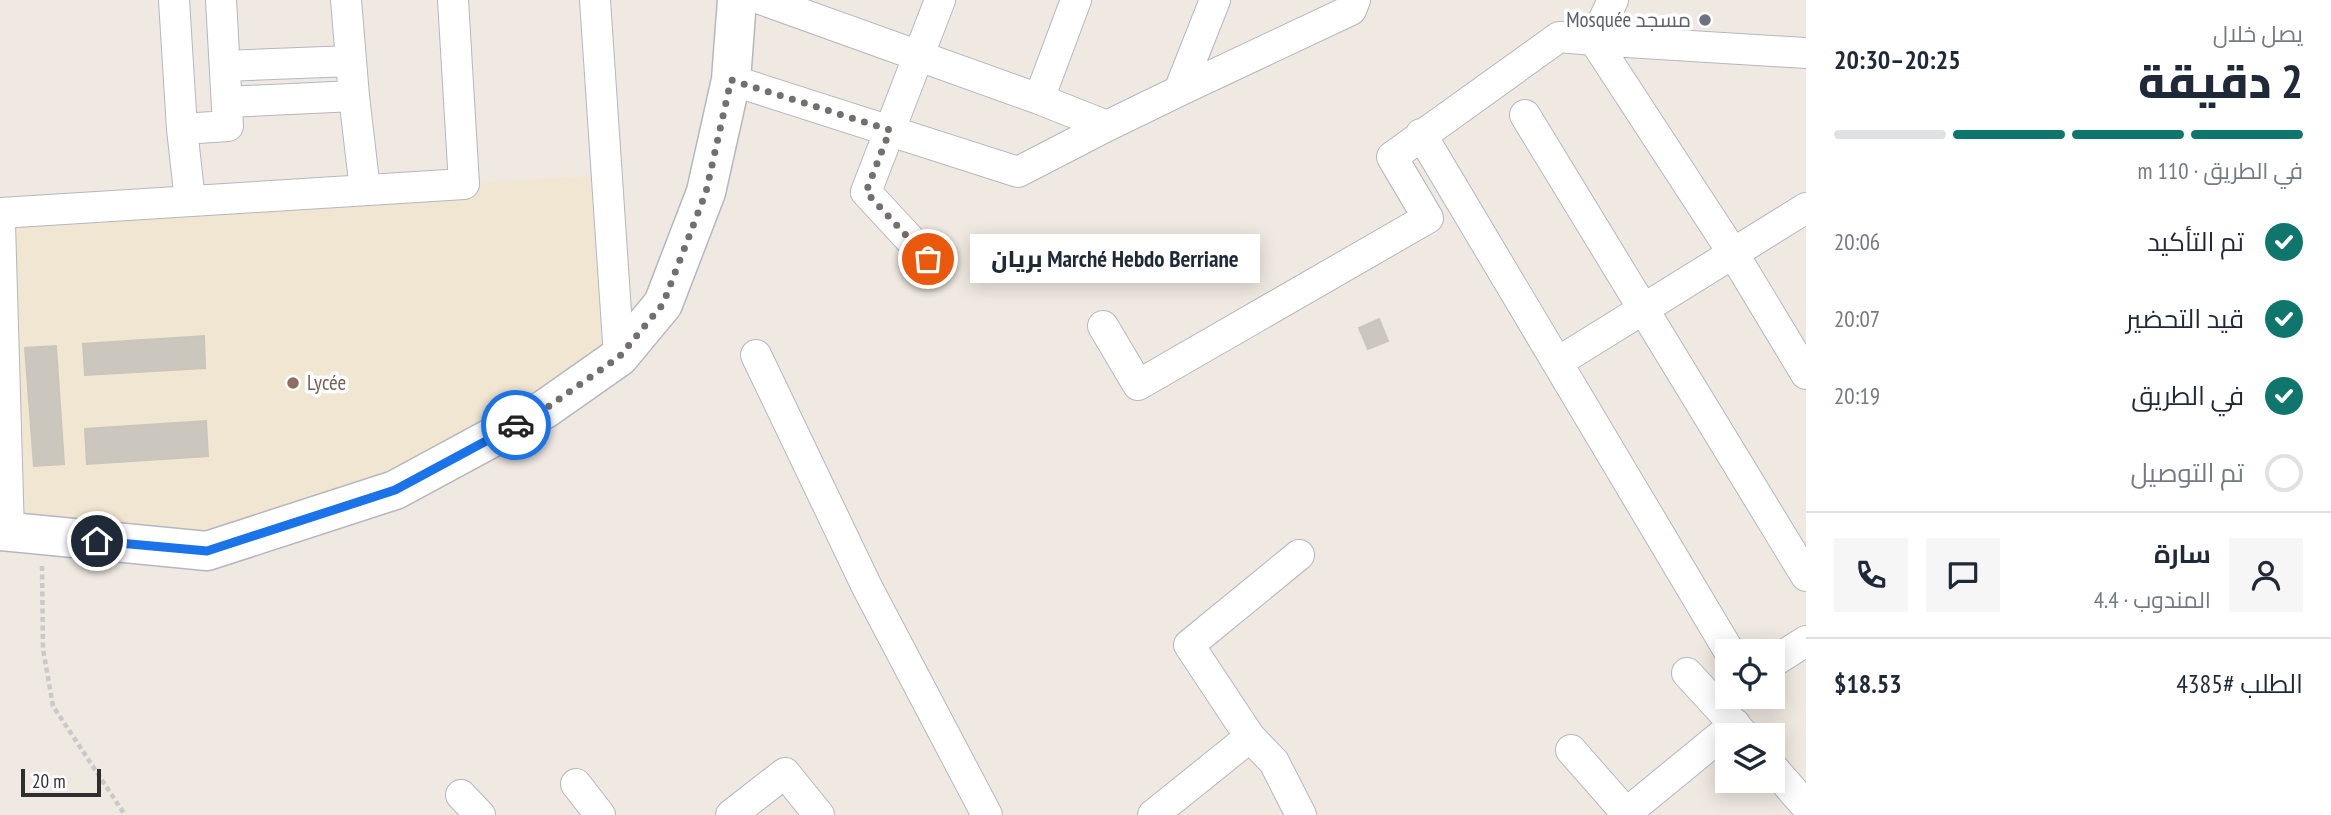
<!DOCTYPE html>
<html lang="ar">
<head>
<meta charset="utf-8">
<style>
  :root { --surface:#fff; --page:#f6f6f7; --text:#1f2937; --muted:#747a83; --line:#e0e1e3; --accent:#0f766e }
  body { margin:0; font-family:"PT Sans Narrow",Cairo,sans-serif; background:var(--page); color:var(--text); direction:rtl; height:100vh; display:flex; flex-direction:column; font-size:26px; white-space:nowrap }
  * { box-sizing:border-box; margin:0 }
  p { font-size:23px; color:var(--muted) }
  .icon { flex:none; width:38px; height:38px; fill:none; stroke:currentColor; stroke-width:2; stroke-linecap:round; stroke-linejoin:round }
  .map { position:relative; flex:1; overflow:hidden; direction:ltr }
  .side { display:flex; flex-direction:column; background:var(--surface); width:525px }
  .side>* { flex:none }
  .controls { position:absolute; left:1715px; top:639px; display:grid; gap:14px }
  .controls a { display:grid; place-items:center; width:70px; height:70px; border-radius:0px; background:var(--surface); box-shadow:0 4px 18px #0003; font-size:35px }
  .scale { position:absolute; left:21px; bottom:18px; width:80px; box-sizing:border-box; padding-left:7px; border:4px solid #2e2e2e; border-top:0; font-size:19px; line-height:24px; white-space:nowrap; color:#2e2e2e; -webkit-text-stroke:5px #fff; paint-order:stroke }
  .pin { position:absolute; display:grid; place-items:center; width:60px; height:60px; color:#fff; margin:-30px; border:4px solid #fff; border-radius:50%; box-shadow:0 2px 7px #0007 }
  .courier { position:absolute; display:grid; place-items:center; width:70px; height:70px; margin:-35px; border:5px solid #1a73e8; border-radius:50%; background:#fff; color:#222; box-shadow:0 2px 9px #0007 }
  .bubble { position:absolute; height:49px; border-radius:0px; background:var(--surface); box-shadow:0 4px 18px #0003; font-size:23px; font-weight:800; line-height:49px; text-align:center; direction:rtl }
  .headline em { font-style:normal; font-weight:800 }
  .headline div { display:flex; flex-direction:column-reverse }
  .headline { display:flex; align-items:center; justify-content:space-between; height:119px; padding:0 28px }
  h1 { font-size:46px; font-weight:800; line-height:52px }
  .bar { display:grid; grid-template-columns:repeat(4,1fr); gap:10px 7px; align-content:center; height:84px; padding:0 28px }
  .bar i { height:9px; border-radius:5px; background:var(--line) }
  .bar .active { background:var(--accent) }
  .bar p { grid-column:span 4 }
  .line { display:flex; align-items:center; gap:18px; padding:0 28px; border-top:2px solid var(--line) }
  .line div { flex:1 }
  .round { display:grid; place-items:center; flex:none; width:74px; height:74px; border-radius:0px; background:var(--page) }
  ol { padding:0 28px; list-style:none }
  li { display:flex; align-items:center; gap:21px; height:77px }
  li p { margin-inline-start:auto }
  li .icon { padding:7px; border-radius:50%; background:var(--accent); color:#fff; stroke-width:4 }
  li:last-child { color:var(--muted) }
  li i { width:38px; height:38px; border:4px solid var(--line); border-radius:50% }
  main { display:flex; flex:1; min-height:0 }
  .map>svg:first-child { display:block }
  .education { fill:#f0e6d1 }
  .building { fill:#cbc7bf; stroke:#cbc5ba; stroke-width:2 }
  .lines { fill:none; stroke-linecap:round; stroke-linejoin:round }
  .street-casing { stroke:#b4b7c1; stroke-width:32 }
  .secondary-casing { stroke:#b4b7c1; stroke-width:41 }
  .path { stroke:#c9c9c9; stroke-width:4.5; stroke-dasharray:5 3.5; stroke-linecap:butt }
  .street { stroke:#fff; stroke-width:30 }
  .secondary { stroke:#fff; stroke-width:38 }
  .done { stroke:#726f6d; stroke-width:7; stroke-dasharray:0 12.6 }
  .route { stroke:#1a73e8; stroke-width:9 }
  .worship-dot { fill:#6b7280; stroke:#fff; stroke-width:2.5 }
  .education-dot { fill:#8d6e63; stroke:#fff; stroke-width:2.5 }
  .labels { text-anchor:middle; stroke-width:7; stroke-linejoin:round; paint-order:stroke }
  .worship-label { font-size:21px; fill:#5b616d; stroke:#fff; text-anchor:end }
  .education-label { font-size:21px; fill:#785e54; stroke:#fff; text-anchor:start }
</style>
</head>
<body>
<main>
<section class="side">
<div class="headline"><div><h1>2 دقيقة</h1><p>يصل خلال</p></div><em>20:25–20:30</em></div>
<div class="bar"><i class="active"></i><i class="active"></i><i class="active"></i><i></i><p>في الطريق · 110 m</p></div>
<ol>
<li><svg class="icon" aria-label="check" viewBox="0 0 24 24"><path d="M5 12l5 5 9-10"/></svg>تم التأكيد<p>20:06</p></li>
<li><svg class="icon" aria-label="check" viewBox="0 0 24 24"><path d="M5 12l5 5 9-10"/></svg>قيد التحضير<p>20:07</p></li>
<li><svg class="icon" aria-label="check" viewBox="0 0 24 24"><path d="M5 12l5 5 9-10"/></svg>في الطريق<p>20:19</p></li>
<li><i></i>تم التوصيل</li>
</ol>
<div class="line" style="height:126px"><a class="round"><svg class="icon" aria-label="person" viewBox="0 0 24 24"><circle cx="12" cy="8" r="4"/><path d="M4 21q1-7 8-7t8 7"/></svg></a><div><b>سارة</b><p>المندوب · 4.4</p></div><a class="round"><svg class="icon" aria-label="chat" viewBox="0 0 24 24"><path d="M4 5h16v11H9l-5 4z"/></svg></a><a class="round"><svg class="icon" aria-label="phone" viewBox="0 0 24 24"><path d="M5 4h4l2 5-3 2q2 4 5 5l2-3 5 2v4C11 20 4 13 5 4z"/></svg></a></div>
<div class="line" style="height:91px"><div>الطلب #4385</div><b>$18.53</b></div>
</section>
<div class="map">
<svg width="1806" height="815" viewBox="0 0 1806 815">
  <rect width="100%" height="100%" fill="#efe9e1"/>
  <path class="education" d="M606,175L619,357L545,409L207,551L9,532L0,213Z"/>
  <path class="building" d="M1379,319L1388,341L1368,349L1359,328Z
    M204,336L205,368L85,375L83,344Z
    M56,346L64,464L34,466L25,348Z
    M206,421L208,456L87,464L85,429Z"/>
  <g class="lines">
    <defs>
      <path id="street" d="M174,0L182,129L190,201
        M346,0L354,96L365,190
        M595,0L619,357
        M763,0L1039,99L1076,0
        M1594,40L1733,253L1806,374
        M1594,40L1806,53
        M225,66L351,61
        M731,80L1018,172L1107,126
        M1179,91L1351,10L1355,0
        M1039,99L1107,126L1179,91L1215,0
        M227,102L354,96
        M1525,115L1806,576
        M182,129L228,126L221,0
        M1421,134L1729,651
        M0,213L464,184L453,0
        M0,224L9,532
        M928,259L866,192L940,0
        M1103,326L1138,385L1428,218L1392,157L1559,37L1594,40L1613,0
        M756,355L867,587L987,815
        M1558,362L1806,208
        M1299,555L1189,645L1250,737L1274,762L1301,815
        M1773,662L1806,641
        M1687,673L1744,735
        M1571,750L1628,815
        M1773,768L1806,806
        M576,784L600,815
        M461,795L480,815
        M731,815L785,773L819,815
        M1153,815L1250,737
        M1624,815L1735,724"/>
      <path id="secondary" d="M0,531L207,551L395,490L545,409L619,357L663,304L706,192L731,80L737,0"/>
    </defs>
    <use href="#street" class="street-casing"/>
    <use href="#secondary" class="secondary-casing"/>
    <path class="path" d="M42,566L43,649L53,706L125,815"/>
    <use href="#street" class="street"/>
    <use href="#secondary" class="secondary"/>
  </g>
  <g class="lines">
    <path class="done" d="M516,425L545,409L619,357L663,304L706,192L731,80L890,130L866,192L928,259"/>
    <path class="route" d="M97,541L207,551L395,490L516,425"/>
  </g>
  <circle class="worship-dot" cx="1705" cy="20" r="7"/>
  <circle class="education-dot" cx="293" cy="383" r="7"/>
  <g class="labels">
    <g class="worship-label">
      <text x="1691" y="27">Mosquée مسجد</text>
    </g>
    <g class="education-label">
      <text x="307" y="390">Lycée</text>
    </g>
  </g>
</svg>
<div class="controls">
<a><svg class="icon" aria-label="locate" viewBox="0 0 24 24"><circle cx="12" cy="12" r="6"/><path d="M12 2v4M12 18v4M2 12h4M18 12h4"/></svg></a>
<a><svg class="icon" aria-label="layers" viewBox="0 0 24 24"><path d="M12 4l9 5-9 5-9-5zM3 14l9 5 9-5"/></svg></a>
</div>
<div class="scale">20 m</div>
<div class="pin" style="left:928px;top:259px;background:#ea580c"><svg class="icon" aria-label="bag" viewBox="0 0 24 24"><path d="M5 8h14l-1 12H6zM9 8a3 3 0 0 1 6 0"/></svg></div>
<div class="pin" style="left:97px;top:541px;background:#1f2937"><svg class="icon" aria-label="home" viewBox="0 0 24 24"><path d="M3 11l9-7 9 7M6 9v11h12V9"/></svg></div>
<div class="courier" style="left:516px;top:425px"><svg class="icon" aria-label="car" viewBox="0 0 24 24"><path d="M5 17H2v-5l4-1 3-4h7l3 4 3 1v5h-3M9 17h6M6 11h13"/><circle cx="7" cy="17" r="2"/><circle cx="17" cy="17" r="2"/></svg></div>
<div class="bubble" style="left:970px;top:234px;width:290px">Marché Hebdo Berriane بريان</div>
</div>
</main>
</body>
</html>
